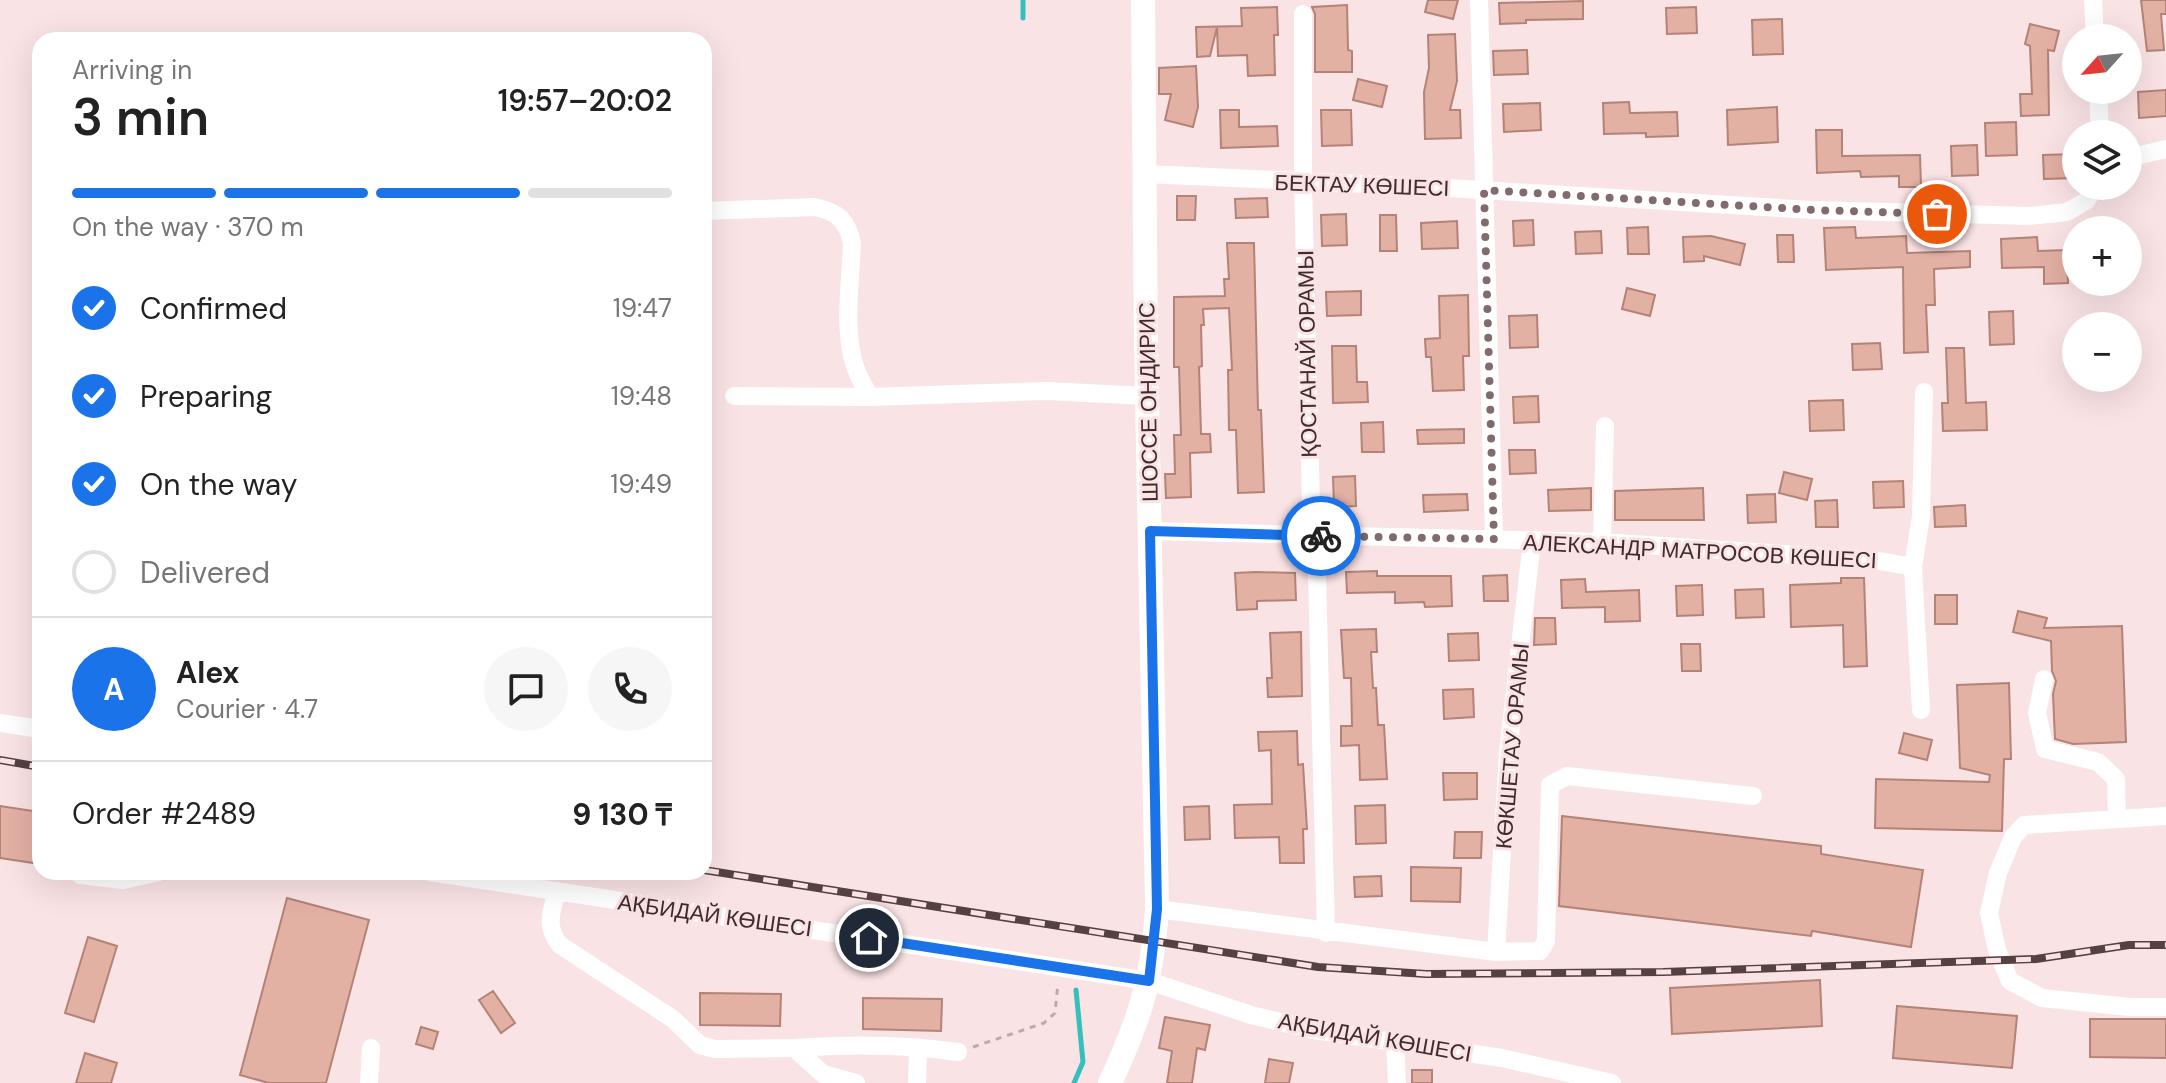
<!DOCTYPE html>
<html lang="en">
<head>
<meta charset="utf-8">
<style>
  :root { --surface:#fff; --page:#f6f6f6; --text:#222; --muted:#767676; --line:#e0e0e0; --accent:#1a73e8 }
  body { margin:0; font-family:"DM Sans",sans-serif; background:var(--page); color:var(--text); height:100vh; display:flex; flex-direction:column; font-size:30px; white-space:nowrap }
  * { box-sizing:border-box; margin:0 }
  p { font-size:26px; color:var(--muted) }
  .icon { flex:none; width:44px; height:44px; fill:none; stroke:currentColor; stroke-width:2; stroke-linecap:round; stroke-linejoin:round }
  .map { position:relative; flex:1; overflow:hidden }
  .sheet { position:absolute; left:32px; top:32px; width:680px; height:848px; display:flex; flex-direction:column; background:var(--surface); border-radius:24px; box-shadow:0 8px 32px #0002 }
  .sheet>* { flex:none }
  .needle { width:52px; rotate:243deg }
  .tools { position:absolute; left:2062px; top:24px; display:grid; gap:16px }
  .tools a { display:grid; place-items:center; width:80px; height:80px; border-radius:50%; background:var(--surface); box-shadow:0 8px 32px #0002; font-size:40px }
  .pin { position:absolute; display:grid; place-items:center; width:68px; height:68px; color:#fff; margin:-34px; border:4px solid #fff; border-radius:50%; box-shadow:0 2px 8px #0007 }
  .courier { position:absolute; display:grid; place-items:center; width:80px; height:80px; margin:-40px; border:6px solid #1a73e8; border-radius:50%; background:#fff; color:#222; box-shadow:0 2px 10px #0007 }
  .headline em { font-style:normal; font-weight:600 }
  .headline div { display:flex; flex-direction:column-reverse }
  .headline { display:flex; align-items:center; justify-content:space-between; height:136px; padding:0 40px }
  h1 { font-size:52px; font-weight:600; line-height:60px }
  .bar { display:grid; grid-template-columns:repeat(4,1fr); gap:12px 8px; align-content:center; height:96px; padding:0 40px }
  .bar i { height:10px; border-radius:6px; background:var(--line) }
  .bar .current { background:var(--accent) }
  .bar p { grid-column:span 4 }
  .line { display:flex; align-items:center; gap:20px; padding:0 40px; border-top:2px solid var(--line) }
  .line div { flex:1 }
  .round { display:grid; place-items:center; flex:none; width:84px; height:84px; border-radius:42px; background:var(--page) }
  ol { padding:0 40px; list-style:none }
  li { display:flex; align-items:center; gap:24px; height:88px }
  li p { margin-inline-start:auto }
  li .icon { padding:8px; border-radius:50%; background:var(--accent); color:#fff; stroke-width:4 }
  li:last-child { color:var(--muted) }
  li i { width:44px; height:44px; border:4px solid var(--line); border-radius:50% }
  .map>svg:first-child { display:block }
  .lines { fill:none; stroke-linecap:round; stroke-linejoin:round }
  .stream { stroke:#35bfbd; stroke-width:5 }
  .building { fill:#e3b0a4; stroke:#b38377; stroke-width:2 }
  .path { stroke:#bfa9aa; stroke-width:3; stroke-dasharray:6 6; stroke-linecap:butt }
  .minor { stroke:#fff; stroke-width:18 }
  .major { stroke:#fff; stroke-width:24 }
  .rail-casing { stroke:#554042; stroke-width:8 }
  .rail { stroke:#fae3e4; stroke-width:5; stroke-dasharray:15; stroke-linecap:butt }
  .done { stroke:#816b6d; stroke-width:8; stroke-dasharray:0 14.4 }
  .route { stroke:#1a73e8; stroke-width:10 }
  .labels { text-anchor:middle; stroke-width:6; stroke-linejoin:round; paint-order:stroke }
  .street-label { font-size:22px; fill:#402b2d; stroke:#fae3e4 }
</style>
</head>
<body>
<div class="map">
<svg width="2166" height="1083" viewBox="0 0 2166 1083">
  <rect width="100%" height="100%" fill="#fae3e4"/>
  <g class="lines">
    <path class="stream" d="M1023,0V18
      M1074,1083L1083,1062L1076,990"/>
  </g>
  <path class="building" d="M1428,0H1458L1453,19L1425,12Z
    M2141,0H2166V14H2161L2164,50L2147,51Z
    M1583,1V19L1526,20V23L1500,24L1499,3Z
    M1347,5L1348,50L1352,51V72H1315V14L1312,7Z
    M1277,7L1278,35H1274L1275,75L1248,76L1247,55L1218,56L1217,27L1210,56L1197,57L1196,27L1242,26L1241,8Z
    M1696,7L1697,33L1667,34L1666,8Z
    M1782,19L1783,54L1753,55L1752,20Z
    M2030,24L2059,31L2054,51L2048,50L2049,115L2021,116L2020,94H2032L2030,46L2025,44Z
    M1455,34L1457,81L1450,110H1460L1461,138L1425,139L1424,92L1429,68L1428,35Z
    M1527,50L1528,74L1494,75L1493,51Z
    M1196,66L1198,107L1193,127L1165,120L1171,94H1159V68Z
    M1358,79L1387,86L1382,107L1353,100Z
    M2166,90V116L2139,118L2138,92Z
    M1629,102L1630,113L1677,112L1678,136L1646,137V133L1604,134L1603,103Z
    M1540,103L1541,130L1504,132L1503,104Z
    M1777,107L1778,142L1728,145L1727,110Z
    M1220,110H1239V127L1277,126L1278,146L1221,148Z
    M1321,110H1351L1352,145L1322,146Z
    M2016,122L2017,155L1986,156L1985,123Z
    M1816,130H1842V156L1920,155L1921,187H1899V176L1861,177L1860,171L1817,173Z
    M1977,145L1978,175L1952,176L1951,146Z
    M2076,154V178L2044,179L2043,155Z
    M1177,196H1196L1195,220H1177Z
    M1267,198L1268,217L1236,218L1235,199Z
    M1346,214L1347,245L1322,246L1321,215Z
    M1380,215H1396L1397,251H1380Z
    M1533,220L1534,245L1514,246L1513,221Z
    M1457,221L1458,248L1422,249L1421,223Z
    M1648,227L1649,254H1628L1627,228Z
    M1855,227L1856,238L1906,236L1907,253L1970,251V267L1934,269L1935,305H1926L1928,352L1904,353L1903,267L1826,270L1824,228Z
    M1601,231L1602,253L1576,254L1575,232Z
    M1777,235H1793L1794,262H1778Z
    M1711,236L1745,244L1740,265L1704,256V261L1684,262L1683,237Z
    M2037,237L2038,251L2067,250L2068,283L2044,284V267L2002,268L2001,239Z
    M1227,243H1254L1258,410H1261L1264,492L1238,493L1236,430H1229L1228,370H1232L1229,308L1203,309L1204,325H1201L1202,366L1199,367L1201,434H1210L1211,452L1190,453L1191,497L1166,498L1165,474H1175L1174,435H1181L1179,367H1174V297L1225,296L1224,279H1229Z
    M1627,288L1655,295L1650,316L1622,309Z
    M1361,291V315L1327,316L1326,292Z
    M1468,295L1469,356H1463L1464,390L1433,391L1431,357H1426L1425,339L1440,338L1439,296Z
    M2013,311L2014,344L1990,345L1989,312Z
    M1537,315L1538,347L1510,348L1509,316Z
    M1880,343L1882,369L1853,370L1852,344Z
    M1332,346H1356L1357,382H1367L1368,402L1333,403Z
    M1946,348H1964L1966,403L1986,402L1987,430L1943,431L1942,403H1948Z
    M1538,396L1539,422L1514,423L1513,397Z
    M1843,400L1844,430L1810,431L1809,401Z
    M1383,422L1384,452H1362L1361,423Z
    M1464,429V443L1418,444L1417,430Z
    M1509,450H1535L1536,473L1510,474Z
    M1784,472L1812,479L1807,500L1779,493Z
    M1355,476L1356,506L1334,507L1333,477Z
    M1903,481L1904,507L1874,508L1873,482Z
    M1591,488V510L1549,511L1548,490Z
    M1703,488L1704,520H1615V491Z
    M1467,494L1468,510L1424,512L1423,495Z
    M1775,494L1776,522L1748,523L1747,495Z
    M1837,500L1838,527H1816L1815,501Z
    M1965,505L1966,526L1935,527L1934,507Z
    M1377,571V576H1451L1452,606L1425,607L1424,602L1395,603V592L1347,593L1346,572Z
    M1256,572L1295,573L1296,600L1257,601V609L1237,610L1235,573Z
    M1507,575L1508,601H1484L1483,576Z
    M1841,578H1864L1867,666L1844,667L1843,625L1791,627L1790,585L1841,583Z
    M1585,579L1586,592L1639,590L1640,621L1605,622V607L1562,608L1561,580Z
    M1702,585L1703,615L1677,616L1676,586Z
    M1763,589L1764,617L1736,618L1735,590Z
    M1935,595H1957V624H1935Z
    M2018,611L2047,618L2044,628L2122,626L2126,742L2073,744L2055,739L2053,694L2056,681L2052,671L2051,641L2013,632Z
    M1535,618H1555L1556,644L1534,645Z
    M1376,629L1377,652H1371L1373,688H1376L1378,725H1384L1387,779L1360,780L1359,745L1341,746V726H1352L1351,678H1344L1341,630Z
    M1301,632L1302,696L1268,697L1267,678H1272L1270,633Z
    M1478,633L1479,660L1449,661L1448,634Z
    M1681,644H1700L1701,671H1682Z
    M2009,683L2011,759H2004L2002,831L1875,828L1876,779L1989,782L1990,775L1960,768L1957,685Z
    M1473,689L1474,717L1444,719L1443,690Z
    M1297,731L1298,765L1303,764L1307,829H1303L1304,863H1280L1279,837L1235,838L1234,805L1272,804L1271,750L1259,751L1258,732Z
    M1904,733L1932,740L1927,760L1899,753Z
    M1443,773H1477V799L1444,800Z
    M1385,805L1386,843L1356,844L1355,806Z
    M0,806L40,812V864L0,858Z
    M1209,806L1210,839L1185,840L1184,807Z
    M1562,816L1821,846V854L1923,870L1911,947L1812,931L1811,936L1559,906Z
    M1455,832H1482L1481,858H1454Z
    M1411,867L1461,868L1460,902L1411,901Z
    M1381,876L1382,896L1355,897L1354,877Z
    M287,898L369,920L326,1083H269L240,1075Z
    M88,937L117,946L94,1022L65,1013Z
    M1820,980L1822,1026L1672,1034L1670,988Z
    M493,991L515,1023L501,1033L479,1000Z
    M700,993L781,994L780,1026L700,1025Z
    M863,998L942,999L941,1031L863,1029Z
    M1897,1006L2017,1016L2012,1068L1893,1058Z
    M1165,1017L1210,1025L1205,1050L1197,1048L1192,1083H1167L1172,1051L1159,1048Z
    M2090,1019H2166V1058L2090,1057Z
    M421,1027L438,1032L433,1049L416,1044Z
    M85,1053L117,1063L111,1083H76Z
    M1269,1059L1293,1063L1289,1083H1265Z
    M1412,1070H1432V1083H1412Z"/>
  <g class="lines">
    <path class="path" d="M973,1047L1044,1023L1055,1013L1058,983"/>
    <path class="minor" d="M1479,0L1494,539
      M2093,0L2095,38
      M1303,14V183L1311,506L1316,536L1326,933
      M2098,90L2100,134
      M2128,158L2166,149
      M1145,174L1431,187L1813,210L2030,216L2067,212L2086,201L2095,186
      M704,211L814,207C837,211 847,220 852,243C851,282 842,331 856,369C859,378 865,388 870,397
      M734,396L870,397L1047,391L1147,396
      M1150,531L1602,542L1874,560L1913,567
      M1602,542L1605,426
      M2044,679L2037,713L2045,749L2098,762L2116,779L2117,819
      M1921,710L1913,567L1921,516L1924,392
      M0,723L40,729
      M2166,816L2024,825L2013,837L1998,873L1989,913L1997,950L2010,981L2042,998L2130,1007H2166
      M429,872L1149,981L1251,1015L1314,1030L1502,1058L1612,1083
      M80,875L123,880L159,872
      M557,891C551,913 545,927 560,945L673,1019L700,1045L715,1049L794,1048L823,1074L856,1083
      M1157,909L1496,952L1540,951L1546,941L1550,785L1567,776L1753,796
      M1496,952L1508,752L1532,541
      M1395,1041L1397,1083
      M794,1048C849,1044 903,1044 958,1052
      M369,1083L371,1048
      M917,1083L918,1047"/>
    <path class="major" d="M1110,1083C1140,1019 1152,981 1157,909L1146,346L1143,0"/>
    <defs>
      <path id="rail" d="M0,760L40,767
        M704,870L1318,967L1426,974L1663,972L2036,959L2129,945H2166"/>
    </defs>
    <use href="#rail" class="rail-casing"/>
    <use href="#rail" class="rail"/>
  </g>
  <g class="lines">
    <path class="done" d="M1321,536L1494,539L1484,190L1813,210L1937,214"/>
    <path class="route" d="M869,938L1149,981L1157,909L1150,531L1321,536"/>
  </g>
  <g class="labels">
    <g class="street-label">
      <text transform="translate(1362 185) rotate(2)" y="8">БЕКТАУ КӨШЕСІ</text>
      <text transform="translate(1307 354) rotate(-91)" y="8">ҚОСТАНАЙ ОРАМЫ</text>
      <text transform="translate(1148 402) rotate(-91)" y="8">ШОССЕ ОНДИРИС</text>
      <text transform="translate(1700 551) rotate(3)" y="8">АЛЕКСАНДР МАТРОСОВ КӨШЕСІ</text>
      <text transform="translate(1512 746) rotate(-85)" y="8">КӨКШЕТАУ ОРАМЫ</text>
      <text transform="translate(715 915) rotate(8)" y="8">АҚБИДАЙ КӨШЕСІ</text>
      <text transform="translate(1375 1037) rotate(10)" y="8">АҚБИДАЙ КӨШЕСІ</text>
    </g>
  </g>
</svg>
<div class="tools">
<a><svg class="needle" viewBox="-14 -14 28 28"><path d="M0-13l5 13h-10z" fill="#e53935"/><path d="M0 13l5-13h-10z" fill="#767676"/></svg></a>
<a><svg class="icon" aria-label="layers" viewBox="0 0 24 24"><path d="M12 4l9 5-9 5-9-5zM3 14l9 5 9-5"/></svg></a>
<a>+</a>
<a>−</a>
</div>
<div class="pin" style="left:1937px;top:214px;background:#ea580c"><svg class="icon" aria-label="bag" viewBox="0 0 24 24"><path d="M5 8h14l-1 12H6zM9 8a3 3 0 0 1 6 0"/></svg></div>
<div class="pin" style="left:869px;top:938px;background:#1f2937"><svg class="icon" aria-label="home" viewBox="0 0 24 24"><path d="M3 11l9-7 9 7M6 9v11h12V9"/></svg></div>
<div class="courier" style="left:1321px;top:536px"><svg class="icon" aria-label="bike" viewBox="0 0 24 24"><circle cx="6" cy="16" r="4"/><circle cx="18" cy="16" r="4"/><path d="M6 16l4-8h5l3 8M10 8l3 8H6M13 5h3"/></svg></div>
<section class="sheet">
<div class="headline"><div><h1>3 min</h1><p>Arriving in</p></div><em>19:57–20:02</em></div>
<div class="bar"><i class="current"></i><i class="current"></i><i class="current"></i><i></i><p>On the way · 370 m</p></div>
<ol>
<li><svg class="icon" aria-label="check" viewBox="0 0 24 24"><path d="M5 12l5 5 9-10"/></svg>Confirmed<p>19:47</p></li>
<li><svg class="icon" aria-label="check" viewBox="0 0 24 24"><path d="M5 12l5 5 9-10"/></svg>Preparing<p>19:48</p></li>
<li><svg class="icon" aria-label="check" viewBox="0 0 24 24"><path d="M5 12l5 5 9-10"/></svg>On the way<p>19:49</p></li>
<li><i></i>Delivered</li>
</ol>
<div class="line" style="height:144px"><b class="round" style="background:var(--accent);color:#fff">A</b><div><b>Alex</b><p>Courier · 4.7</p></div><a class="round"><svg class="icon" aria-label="chat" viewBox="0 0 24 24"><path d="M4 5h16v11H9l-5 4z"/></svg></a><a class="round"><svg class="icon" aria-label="phone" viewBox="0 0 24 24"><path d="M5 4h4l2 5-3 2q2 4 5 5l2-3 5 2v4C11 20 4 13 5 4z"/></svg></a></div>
<div class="line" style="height:104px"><div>Order #2489</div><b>9 130 ₸</b></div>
</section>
</div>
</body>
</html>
